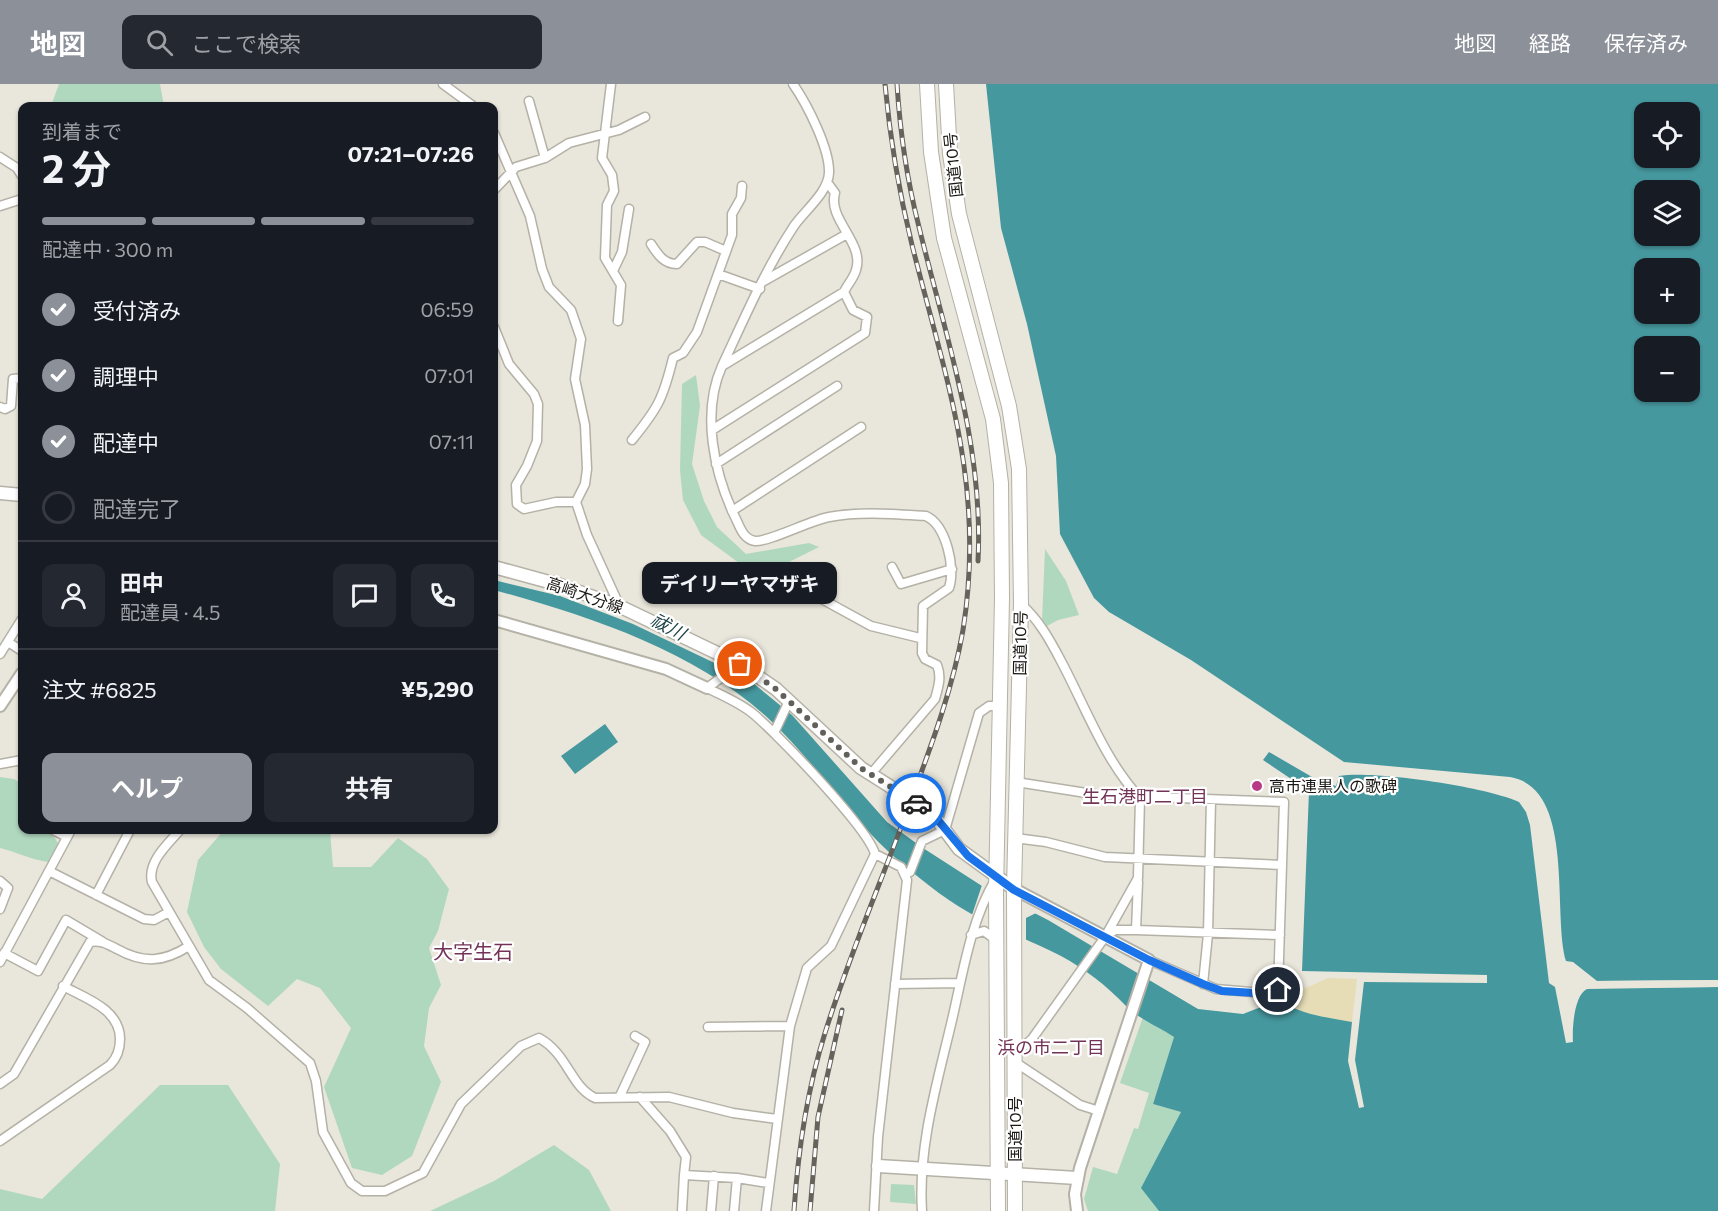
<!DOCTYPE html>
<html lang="ja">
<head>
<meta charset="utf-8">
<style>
  :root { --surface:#171b24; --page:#242831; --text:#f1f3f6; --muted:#9ea1a6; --line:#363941; --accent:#8c9099 }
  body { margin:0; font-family:Commissioner,"Noto Sans JP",sans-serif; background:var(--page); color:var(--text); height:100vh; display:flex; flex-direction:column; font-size:22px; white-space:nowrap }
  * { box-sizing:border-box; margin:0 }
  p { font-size:20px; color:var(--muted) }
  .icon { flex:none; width:33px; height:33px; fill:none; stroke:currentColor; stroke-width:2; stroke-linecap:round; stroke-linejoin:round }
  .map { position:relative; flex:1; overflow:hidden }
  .details { position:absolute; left:18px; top:18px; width:480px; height:732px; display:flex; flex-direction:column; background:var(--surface); border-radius:12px; box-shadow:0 2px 4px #0004 }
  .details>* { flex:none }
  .controls { position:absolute; left:1634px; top:18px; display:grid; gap:12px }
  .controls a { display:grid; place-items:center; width:66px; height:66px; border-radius:12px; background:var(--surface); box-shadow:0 2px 4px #0004; font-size:30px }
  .pin { position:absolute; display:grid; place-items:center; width:51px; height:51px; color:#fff; margin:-26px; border:3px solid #fff; border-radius:50%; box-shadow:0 2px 6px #0007 }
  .courier { position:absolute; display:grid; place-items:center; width:60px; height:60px; margin:-30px; border:4px solid #1a73e8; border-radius:50%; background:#fff; color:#222; box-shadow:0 2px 8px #0007 }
  .bubble { position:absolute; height:42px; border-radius:12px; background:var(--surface); box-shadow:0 2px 4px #0004; font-size:20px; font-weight:700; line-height:42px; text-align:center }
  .head em { font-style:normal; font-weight:700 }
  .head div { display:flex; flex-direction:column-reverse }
  .head { display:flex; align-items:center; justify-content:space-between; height:102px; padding:0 24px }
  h1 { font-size:39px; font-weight:700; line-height:45px }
  .bar { display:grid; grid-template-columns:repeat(4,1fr); gap:9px 6px; align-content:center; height:72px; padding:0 24px }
  .bar i { height:8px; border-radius:4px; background:var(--line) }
  .bar .selected { background:var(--accent) }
  .bar p { grid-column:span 4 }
  .line { display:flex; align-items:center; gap:15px; padding:0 24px; border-top:2px solid var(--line) }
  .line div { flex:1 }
  .round { display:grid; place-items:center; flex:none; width:63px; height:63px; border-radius:12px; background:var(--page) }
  ol { padding:0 24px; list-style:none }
  li { display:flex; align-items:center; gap:18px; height:66px }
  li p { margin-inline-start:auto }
  li .icon { padding:6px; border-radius:50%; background:var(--accent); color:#fff; stroke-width:4 }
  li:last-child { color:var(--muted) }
  li i { width:33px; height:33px; border:3px solid var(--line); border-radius:50% }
  .cta { display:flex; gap:12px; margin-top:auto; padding:12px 24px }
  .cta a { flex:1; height:69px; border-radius:12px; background:var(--accent); color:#fff; font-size:24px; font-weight:700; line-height:69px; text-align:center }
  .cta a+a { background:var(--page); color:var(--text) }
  header { display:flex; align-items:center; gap:36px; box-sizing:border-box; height:84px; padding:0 30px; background:var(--accent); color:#fff }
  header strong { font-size:28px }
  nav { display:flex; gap:33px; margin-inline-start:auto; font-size:21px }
  .search { width:420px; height:54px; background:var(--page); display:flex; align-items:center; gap:15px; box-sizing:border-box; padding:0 21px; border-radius:12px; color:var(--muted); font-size:22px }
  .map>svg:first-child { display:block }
  .green { fill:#b0d8bf }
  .sand { fill:#e6ddb7 }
  .water { fill:#46989f; fill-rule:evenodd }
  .pier { fill:#e9e6db }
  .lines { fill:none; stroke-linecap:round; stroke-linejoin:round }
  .minor-casing { stroke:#b4b1a6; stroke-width:11 }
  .tertiary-casing { stroke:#b4b1a6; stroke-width:14 }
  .secondary-casing { stroke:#b4b1a6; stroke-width:15 }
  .trunk-casing { stroke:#b4b1a6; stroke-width:16 }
  .minor { stroke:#fff; stroke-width:8 }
  .tertiary { stroke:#fff; stroke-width:10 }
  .secondary { stroke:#fff; stroke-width:12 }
  .trunk { stroke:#fff; stroke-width:14 }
  .rail-casing { stroke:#65635c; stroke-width:5 }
  .rail { stroke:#fff; stroke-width:3; stroke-dasharray:9; stroke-linecap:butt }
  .done { stroke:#62605a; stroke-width:6; stroke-dasharray:0 10.8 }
  .route { stroke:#1a73e8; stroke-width:8 }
  .poi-dot { fill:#b93986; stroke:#fff; stroke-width:2 }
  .labels { text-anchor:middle; stroke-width:4.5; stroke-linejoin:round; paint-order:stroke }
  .street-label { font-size:16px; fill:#191814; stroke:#fff }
  .poi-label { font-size:16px; fill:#191814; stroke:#fff; text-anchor:start }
  .water-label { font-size:18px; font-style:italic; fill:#1e4448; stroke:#fff }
  .neighbourhood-label { font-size:18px; fill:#733357; stroke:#fff }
  .quarter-label { font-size:20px; fill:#733357; stroke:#fff }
</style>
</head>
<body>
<header>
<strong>地図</strong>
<div class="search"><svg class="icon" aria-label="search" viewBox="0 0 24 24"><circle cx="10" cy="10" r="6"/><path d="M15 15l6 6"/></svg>ここで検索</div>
<nav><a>地図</a><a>経路</a><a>保存済み</a></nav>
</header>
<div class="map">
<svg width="1718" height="1127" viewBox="0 0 1718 1127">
  <rect width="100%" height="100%" fill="#e9e6db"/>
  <path class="green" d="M59,0H160L164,22H51Z
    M696,291L700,322L692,380L704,417L717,443L746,470L809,459L819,463L771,487L739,479L701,451L683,416L680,386L682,300Z
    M1045,465L1066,497L1079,531L1058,536L1047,542L1043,541L1042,537Z
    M0,693L14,695L22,700V746C38,746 49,743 58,759L55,769L49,778C31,776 17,768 0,764Z
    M224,746H330L333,783H371L398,754L427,775L449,805L438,847L429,864L441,901L429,924L424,962L441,998L412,1072L382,1091L352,1084L324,1003L351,944L320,904L297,895L268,922L221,885L204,863L187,828L198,776Z
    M1143,933L1174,953L1153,1020L1181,1028L1142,1104L1159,1127H1088L1084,1115L1093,1083L1117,1090L1134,1044L1138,1045L1149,1009L1120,999Z
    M160,1001H228L280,1080L275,1127H0V1105L42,1115Z
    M554,1061L589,1086L611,1127H430L494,1097Z
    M891,1100L914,1101L916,1120L890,1118Z"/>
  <path class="sand" d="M1328,894L1357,895L1352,938C1325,933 1302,931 1279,916Z"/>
  <path class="water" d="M986,0H1718V896L1597,897L1573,878L1566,877C1552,829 1576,704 1510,693L1344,678L1191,576L1109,528L1094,514L1060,450L1056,372L1027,240L1001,144ZM1644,28H1689V74H1644ZM1644,106H1689V152H1644ZM1644,184H1689V230H1644ZM1644,262H1689V308H1644Z
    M494,496L560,512L633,540L748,595L792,631L887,738L923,764L982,802L1048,836L1198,925L1243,930L1279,916C1302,931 1325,933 1352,938L1348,977L1359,1024L1364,1023L1355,976L1364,898L1487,899V891L1302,887L1309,707L1263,676L1269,668L1319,697L1336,702L1339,692C1373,686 1487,703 1519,718L1526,728L1530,741L1549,899L1555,903L1566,959L1573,958C1572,945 1574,911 1587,905L1718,903V1127H1159L1141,1104L1181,1028L1153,1020L1174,953C1159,943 1137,934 1125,921C1107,902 1085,885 1061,872C1033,857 1003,847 975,832C951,819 926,800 905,782C853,740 818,681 770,636C698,568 587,531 494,506Z
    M605,640L618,658L575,690L561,672Z"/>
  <path class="pier" d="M982,801L1036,829L1026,834V860L971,834Z
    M1718,896V899L1597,900L1590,897Z
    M1592,900H1718V903L1581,904Z"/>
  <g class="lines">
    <defs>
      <path id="minor" d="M443,0L473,22
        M611,0L602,74L612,91L614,107L607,121L605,174L621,201L618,237
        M793,0C807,20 830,65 829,89C828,109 804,127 794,142C765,186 744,235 722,282C701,329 714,389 735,433C740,443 743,455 755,457C769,458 811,436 829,433C860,427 894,430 926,432C946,441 956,484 949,504L923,522L922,569L925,575L937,581C942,593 938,604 935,615L870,691
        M529,17L545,74
        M494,49L530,132L542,185L549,203L571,226L581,255L575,295L585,341L587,385L585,400L576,418
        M0,73L17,84L22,92
        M494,106L516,83L545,74L569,59L619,46L645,33
        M0,122L22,115
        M651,160C658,171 664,180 677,180L697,158H705L726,167
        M613,187L622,168L629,125
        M718,190L760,205
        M764,197L847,150
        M494,243L509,280L534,310L538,320L537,357L527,382L516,401L517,420L524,425L556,418H576L587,451L620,523
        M722,282L844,208
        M0,323L5,325L11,322L13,295L22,294
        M712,346L865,249L867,233L853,226L844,208C847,201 854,194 856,186C865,159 827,135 835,109L827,98
        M632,356C658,324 663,315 673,274L683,269L697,248L732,151V130L741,114L742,102
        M716,380L837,302
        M732,427L861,343
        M892,483L901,500L952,485
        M820,487L809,508L871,542L920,554
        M8,558L22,567
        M0,570L22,535
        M707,604C722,611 738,618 751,628C775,647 868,744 875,770L831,862L807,884L790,942L766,1127
        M707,604L740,580
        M774,649L789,617
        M0,680L22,676
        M1016,698L1099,711L1284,718L1278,906L1274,910L1216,905L1149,876
        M53,746L67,753
        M180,746C168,760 147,778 152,798L209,896L247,924L310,979L316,997L323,1048L351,1099L362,1107H385L423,1089L461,1020L521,962L539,954C568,970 570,1002 595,1014L669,1013L733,1029L777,1035
        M1015,754L1046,758L1105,773L1282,781
        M49,787L144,835L154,836L169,828
        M906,790L910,788L922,757L945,746L979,629L989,622H999
        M0,797L8,804L0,825
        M96,811L130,746
        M1136,846L1138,798
        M971,851L984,847L996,856
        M1107,851L1115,846H1136L1280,851
        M4,869L38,887L66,836L103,858
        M0,878L71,746
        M895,900L960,899
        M1203,900L1208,850L1211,716
        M708,943L790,942
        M1014,971L1032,955L1105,853L1138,794L1140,714C1105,677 1085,622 1061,577C1050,556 1039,536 1021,520
        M1015,978L1080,1021L1099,1027
        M0,1000L14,990L90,858C101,856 107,860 117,865C144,880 164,878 189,862
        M620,1012L645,958L635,952
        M640,1013L670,1047L686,1073L684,1091
        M0,1057L110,981C117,974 120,965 120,955C120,925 85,914 63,902
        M682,1127L684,1091L737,1094L768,1099
        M711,1127L714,1092
        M734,1127L737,1094
        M874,1127L878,1053L907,796L901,783L875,770
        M922,1127C918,1062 937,1000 952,936C963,889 970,839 995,796"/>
      <path id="tertiary" d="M494,536L666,585L707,604
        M0,622L22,589
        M1014,805L1149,876L1080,1084L1075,1110L1077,1127"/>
      <path id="secondary" d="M0,409L22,411
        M494,483L560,501L621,523L740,580L776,605L861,684L932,729L959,765L1014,805
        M878,1082L1077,1094"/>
      <path id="trunk" d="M927,0L931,68L944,154L993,335L1001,399L1002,514L996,808L998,1127
        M946,0L950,70L959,130L1009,322L1019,385L1021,520L1014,805L1015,1127"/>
    </defs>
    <use href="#minor" class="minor-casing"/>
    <use href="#tertiary" class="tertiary-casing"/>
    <use href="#secondary" class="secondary-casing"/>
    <use href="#trunk" class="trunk-casing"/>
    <use href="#minor" class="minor"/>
    <use href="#tertiary" class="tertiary"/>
    <use href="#secondary" class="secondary"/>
    <use href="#trunk" class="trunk"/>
    <defs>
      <path id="rail" d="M897,0C900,48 907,96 919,143C946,254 984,362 978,477
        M794,1127C798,1067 807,1006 825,949C848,875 879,803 906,730C928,670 952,609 963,546C986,403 946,296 912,161C899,108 890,55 885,0
        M810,1127L818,1033L842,926"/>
    </defs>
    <use href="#rail" class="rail-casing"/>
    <use href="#rail" class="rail"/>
  </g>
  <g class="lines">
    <path class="done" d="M740,580L776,605L861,684L916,719"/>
    <path class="route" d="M916,719L932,729L968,772L1014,806L1149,876L1203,900L1222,907L1274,910L1278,906"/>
  </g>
  <circle class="poi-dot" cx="1257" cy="702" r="6"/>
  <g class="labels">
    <g class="street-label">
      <text transform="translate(953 81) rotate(-96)" y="6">国道10号</text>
      <text transform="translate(585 511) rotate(19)" y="6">高崎大分線</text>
      <text transform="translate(1020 559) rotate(-89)" y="6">国道10号</text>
      <text transform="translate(1015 1045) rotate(-90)" y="6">国道10号</text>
    </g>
    <g class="poi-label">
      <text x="1269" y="708">高市連黒人の歌碑</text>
    </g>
    <g class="water-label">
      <text transform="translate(668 543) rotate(28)" y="6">祓川</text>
    </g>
    <g class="neighbourhood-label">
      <text x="1145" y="719">生石港町二丁目</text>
      <text x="1051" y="970">浜の市二丁目</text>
    </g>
    <g class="quarter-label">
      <text x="473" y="875">大字生石</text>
    </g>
  </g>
</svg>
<div class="controls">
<a><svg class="icon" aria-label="locate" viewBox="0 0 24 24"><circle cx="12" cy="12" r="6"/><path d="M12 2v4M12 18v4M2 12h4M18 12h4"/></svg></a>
<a><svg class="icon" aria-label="layers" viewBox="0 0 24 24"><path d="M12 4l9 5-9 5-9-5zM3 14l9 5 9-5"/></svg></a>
<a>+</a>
<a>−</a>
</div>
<div class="pin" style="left:740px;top:580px;background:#ea580c"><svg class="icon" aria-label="bag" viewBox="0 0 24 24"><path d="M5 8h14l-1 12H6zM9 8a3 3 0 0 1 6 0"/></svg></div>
<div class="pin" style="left:1278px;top:906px;background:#1f2937"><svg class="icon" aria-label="home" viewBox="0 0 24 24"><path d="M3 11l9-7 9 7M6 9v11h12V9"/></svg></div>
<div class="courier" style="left:916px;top:719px"><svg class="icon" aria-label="car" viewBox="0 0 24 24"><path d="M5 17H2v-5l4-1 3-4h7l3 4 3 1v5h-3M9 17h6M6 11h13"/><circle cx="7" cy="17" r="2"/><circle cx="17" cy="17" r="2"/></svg></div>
<div class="bubble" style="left:642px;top:478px;width:195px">デイリーヤマザキ</div>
<section class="details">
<div class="head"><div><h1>2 分</h1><p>到着まで</p></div><em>07:21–07:26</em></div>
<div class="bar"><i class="selected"></i><i class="selected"></i><i class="selected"></i><i></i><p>配達中 · 300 m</p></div>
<ol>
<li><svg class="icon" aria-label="check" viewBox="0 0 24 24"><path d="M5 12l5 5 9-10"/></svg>受付済み<p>06:59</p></li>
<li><svg class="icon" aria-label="check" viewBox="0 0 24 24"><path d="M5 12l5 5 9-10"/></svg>調理中<p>07:01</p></li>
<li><svg class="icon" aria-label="check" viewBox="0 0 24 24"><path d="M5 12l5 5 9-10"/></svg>配達中<p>07:11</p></li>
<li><i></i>配達完了</li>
</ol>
<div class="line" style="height:108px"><a class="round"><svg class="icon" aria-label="person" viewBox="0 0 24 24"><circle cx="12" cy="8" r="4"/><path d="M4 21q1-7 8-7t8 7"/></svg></a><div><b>田中</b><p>配達員 · 4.5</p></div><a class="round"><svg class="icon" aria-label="chat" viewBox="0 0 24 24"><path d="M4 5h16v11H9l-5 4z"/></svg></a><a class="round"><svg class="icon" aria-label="phone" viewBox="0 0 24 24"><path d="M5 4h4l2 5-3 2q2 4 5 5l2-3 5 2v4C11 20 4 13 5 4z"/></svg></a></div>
<div class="line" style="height:78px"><div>注文 #6825</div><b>¥5,290</b></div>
<div class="cta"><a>ヘルプ</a><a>共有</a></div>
</section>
</div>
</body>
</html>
